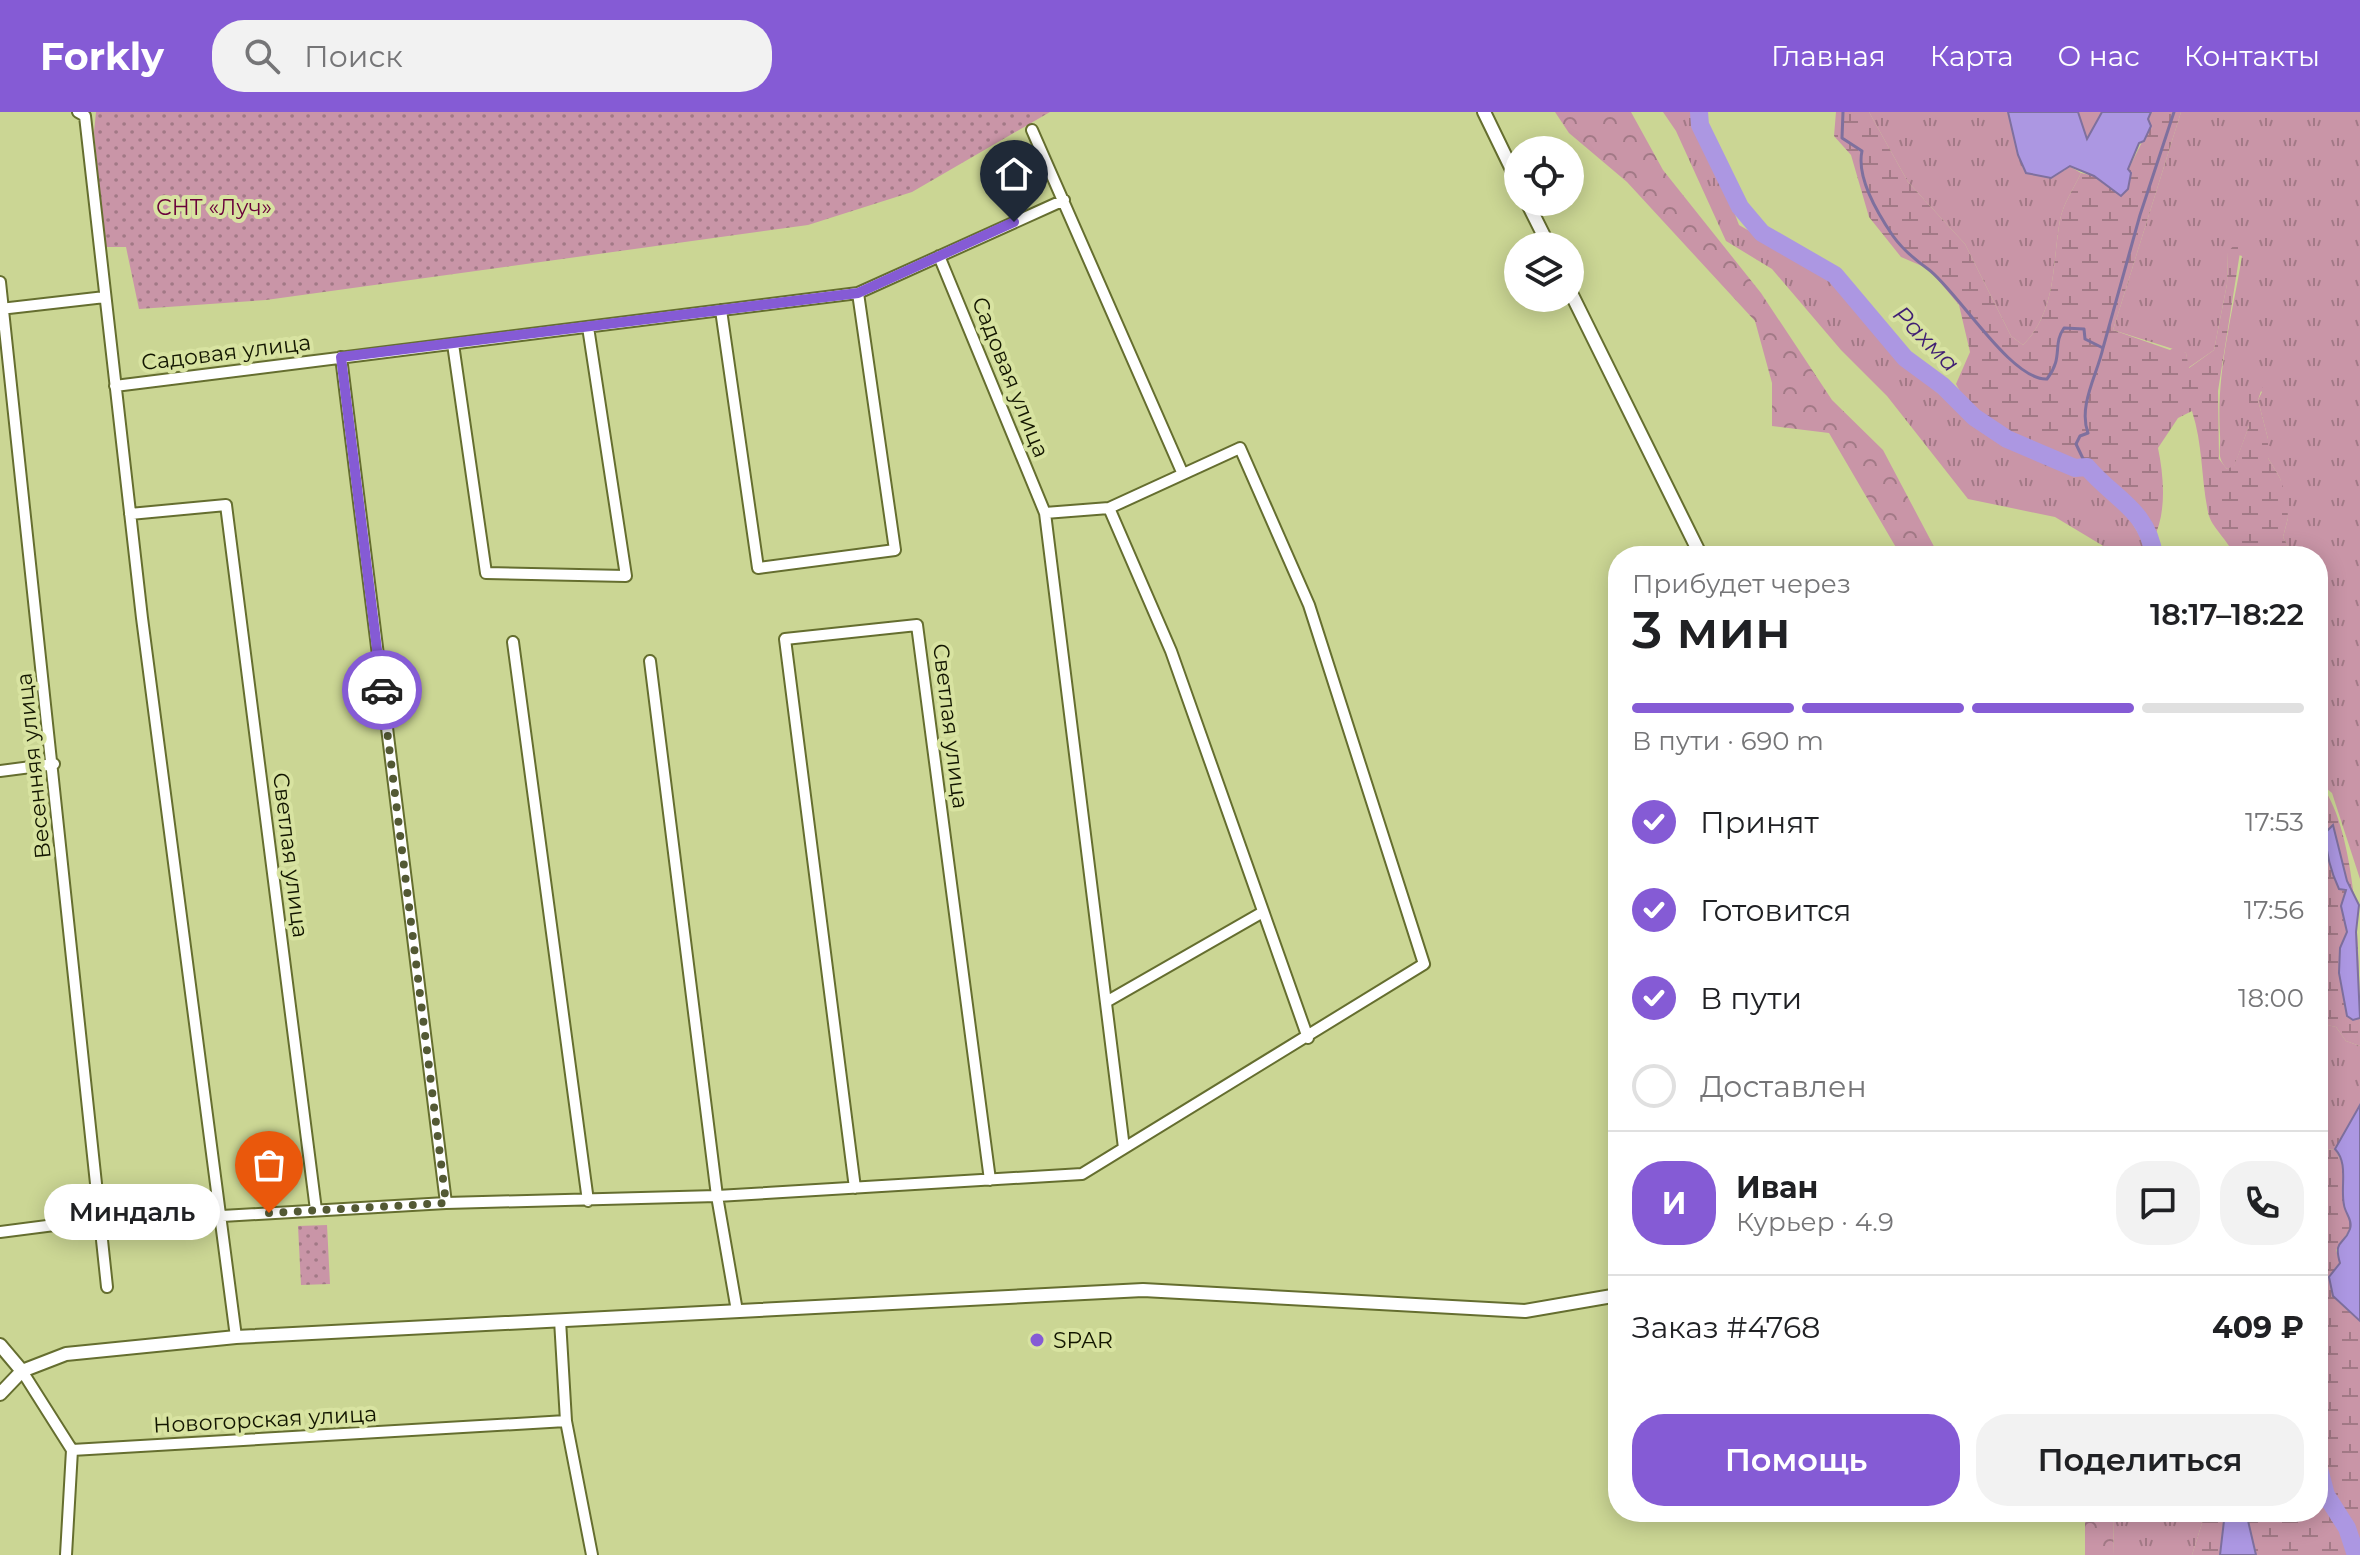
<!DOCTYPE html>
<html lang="ru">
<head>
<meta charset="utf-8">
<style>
  :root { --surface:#fff; --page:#f2f2f2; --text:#202124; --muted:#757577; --line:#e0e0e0; --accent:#855bd5 }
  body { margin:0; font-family:Montserrat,sans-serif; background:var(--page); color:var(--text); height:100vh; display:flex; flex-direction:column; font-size:30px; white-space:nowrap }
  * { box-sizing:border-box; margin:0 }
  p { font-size:26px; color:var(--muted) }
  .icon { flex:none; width:44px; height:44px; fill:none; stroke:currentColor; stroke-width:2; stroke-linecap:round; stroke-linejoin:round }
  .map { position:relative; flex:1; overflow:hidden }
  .details { position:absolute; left:1608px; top:434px; width:720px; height:976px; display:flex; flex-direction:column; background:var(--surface); border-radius:32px; box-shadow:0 4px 20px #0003 }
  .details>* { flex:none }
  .buttons { position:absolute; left:1504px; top:24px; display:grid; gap:16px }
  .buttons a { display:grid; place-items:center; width:80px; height:80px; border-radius:50%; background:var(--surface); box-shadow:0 4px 20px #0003; font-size:40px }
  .pin { position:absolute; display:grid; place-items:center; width:68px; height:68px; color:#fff; margin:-82px -34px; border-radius:50% 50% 50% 0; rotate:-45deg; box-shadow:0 0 8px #0007 }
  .pin .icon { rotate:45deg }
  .courier { position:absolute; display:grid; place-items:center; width:80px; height:80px; margin:-40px; border:6px solid #855bd5; border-radius:50%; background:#fff; color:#222; box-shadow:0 2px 10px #0007 }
  .bubble { position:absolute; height:56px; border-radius:28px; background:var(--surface); box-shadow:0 4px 20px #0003; font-size:26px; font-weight:600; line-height:56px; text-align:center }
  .overview em { font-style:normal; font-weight:600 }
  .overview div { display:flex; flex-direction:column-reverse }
  .overview { display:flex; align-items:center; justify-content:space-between; height:136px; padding:0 24px }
  h1 { font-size:52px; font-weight:600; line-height:60px }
  .bar { display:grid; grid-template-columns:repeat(4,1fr); gap:12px 8px; align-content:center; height:96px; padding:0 24px }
  .bar i { height:10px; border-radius:6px; background:var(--line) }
  .bar .active { background:var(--accent) }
  .bar p { grid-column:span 4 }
  .line { display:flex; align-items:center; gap:20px; padding:0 24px; border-top:2px solid var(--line) }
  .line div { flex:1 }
  .round { display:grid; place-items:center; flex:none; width:84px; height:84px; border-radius:32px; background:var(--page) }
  ol { padding:0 24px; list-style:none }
  li { display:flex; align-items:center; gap:24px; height:88px }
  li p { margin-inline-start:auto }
  li .icon { padding:8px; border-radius:50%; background:var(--accent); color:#fff; stroke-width:4 }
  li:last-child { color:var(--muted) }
  li i { width:44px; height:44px; border:4px solid var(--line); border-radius:50% }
  .button { display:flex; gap:16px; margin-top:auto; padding:16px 24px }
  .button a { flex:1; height:92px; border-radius:32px; background:var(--accent); color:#fff; font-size:32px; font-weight:600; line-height:92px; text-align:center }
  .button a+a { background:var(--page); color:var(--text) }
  header { display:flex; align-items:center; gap:48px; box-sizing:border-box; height:112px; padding:0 40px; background:var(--accent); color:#fff }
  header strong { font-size:38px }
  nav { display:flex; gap:44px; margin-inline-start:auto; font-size:28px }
  .search { width:560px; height:72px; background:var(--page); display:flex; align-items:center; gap:20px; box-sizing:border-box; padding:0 28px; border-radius:32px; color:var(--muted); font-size:30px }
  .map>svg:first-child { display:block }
  .grass { fill:url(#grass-tufts) }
  .forest { fill:url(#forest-crowns) }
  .wetland { fill:url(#wetland-marsh) }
  .park { fill:url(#park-dots) }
  .water { fill:#ac97e2; stroke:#7e709e; stroke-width:2 }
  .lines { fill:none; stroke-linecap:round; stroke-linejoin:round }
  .stream { stroke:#7e709e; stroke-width:3 }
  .river { stroke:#ac97e2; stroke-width:18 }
  .minor-casing { stroke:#656e2f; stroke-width:14 }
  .tertiary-casing { stroke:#656e2f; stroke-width:16 }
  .minor { stroke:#fff; stroke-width:10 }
  .tertiary { stroke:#fff; stroke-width:12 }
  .done { stroke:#535934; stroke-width:8; stroke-dasharray:0 14.4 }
  .route { stroke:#855bd5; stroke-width:10 }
  .poi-dot { fill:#855bd5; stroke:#d8e3a1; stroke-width:3 }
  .labels { text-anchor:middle; stroke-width:8; stroke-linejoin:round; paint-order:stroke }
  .park-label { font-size:22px; fill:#69013a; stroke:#d8e3a1 }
  .street-label { font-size:22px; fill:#131600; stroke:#d8e3a1 }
  .poi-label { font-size:22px; fill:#131600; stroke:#d8e3a1; text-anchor:start }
  .water-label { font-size:24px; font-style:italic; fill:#401f74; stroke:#d8e3a1 }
</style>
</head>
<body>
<header>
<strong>Forkly</strong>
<div class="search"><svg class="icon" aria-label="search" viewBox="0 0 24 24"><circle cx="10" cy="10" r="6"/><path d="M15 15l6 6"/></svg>Поиск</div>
<nav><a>Главная</a><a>Карта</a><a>О нас</a><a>Контакты</a></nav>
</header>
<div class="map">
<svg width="2360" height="1443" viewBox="0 0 2360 1443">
  <defs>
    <pattern id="grass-tufts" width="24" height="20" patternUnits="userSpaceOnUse" patternTransform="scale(2)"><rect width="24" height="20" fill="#c995a7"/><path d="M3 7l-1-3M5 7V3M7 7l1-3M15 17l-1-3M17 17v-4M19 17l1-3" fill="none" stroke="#a27986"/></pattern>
    <pattern id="forest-crowns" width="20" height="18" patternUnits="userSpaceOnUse" patternTransform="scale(2)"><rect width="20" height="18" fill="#c995a7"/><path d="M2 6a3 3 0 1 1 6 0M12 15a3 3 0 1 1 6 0" fill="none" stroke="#a27986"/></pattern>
    <pattern id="wetland-marsh" width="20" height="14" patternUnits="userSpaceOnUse" patternTransform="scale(2)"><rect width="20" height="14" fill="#c995a7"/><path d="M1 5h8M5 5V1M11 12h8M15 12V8" fill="none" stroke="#a27986"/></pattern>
    <pattern id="park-dots" width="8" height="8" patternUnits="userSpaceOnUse" patternTransform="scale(2)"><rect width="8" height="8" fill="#c995a7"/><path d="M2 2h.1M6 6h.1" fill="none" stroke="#a27986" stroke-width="1.8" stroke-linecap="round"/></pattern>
  </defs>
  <rect width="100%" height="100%" fill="#cbd694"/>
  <path class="grass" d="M1663,0H1696L1739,113L1834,168L1912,259L1976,314L2086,365L2121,392L2145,433L2146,444H2120L2055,405L1968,387L1887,284L1841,238L1772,157L1726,129L1676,19Z
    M1869,0H2008L2018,43L2064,59L2069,54L2081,61C2074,76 2063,92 2060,108C2052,152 2057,199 2023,233L2011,224L1965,132L1908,70Z
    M2078,0H2102L2091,26L2083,23Z
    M2181,0H2360V767L2332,681L2319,670L2325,636L2318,592V444H2293L2283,425L2288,406L2280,366L2268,346V327L2258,288L2262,280L2249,269V314L2234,355L2227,357C2216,345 2221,339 2220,323C2216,261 2232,205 2242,144L2228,140L2227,172L2214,238L2188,256L2186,241L2113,218Z
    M2319,911L2336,915L2346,929L2360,934V993L2335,1037L2318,1039Z
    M2114,1400H2198L2203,1408L2192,1443H2113Z"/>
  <path class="forest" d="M1555,0H1631L1663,58L1761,181L1832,288L1883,338L1939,444H1901L1829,321L1772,314V271L1755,209L1627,70L1569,21Z
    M2085,1400H2114L2113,1443H2085Z"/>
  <path class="wetland" d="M1836,0H1869L1908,70L1965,132L2011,224L2023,233C2057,199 2052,152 2060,108C2063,92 2074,76 2081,61L2094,64L2128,58L2150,14L2148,7L2151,0H2181L2113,218L2170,238L2175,235L2186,241L2189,256L2214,238L2227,172L2228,140L2234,133L2241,134L2218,279L2219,347L2227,357L2234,354L2249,314V269L2257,267L2263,273L2258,288L2268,327V346L2280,366L2287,388L2288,406L2283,425L2293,444H2234C2229,428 2211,416 2208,400C2201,366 2203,333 2192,299L2178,306L2158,336C2164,365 2167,401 2153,428L2126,388L2102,372L2087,355L2075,356L2007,327L1974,305L1956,272L1970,240L1959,193L1929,157L1901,145L1869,105L1851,43L1834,24Z
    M2318,592L2325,636L2319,670C2360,719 2360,864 2360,934L2346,929L2336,915L2318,911Z
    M2335,1037L2343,1053L2344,1095L2350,1106V1117L2336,1138L2340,1151L2334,1184L2360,1209V1443H2192L2203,1408L2198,1400H2318V1039Z"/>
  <path class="park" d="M96,0H1050L912,80L808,113L266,188L139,197L126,135H105L94,20Z
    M327,1113L330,1172L301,1173L298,1114Z"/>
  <path class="water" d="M2008,0H2078L2087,27L2102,0H2151L2148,7L2151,14L2144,29L2139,31L2128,57L2131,61L2128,77L2121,84L2094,64L2070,54L2051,66L2026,61L2018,43Z
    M2333,713L2347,769L2359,793L2356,820L2360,906L2353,908L2347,904L2339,861L2340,836L2347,820L2341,794L2346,778L2339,777C2331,760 2326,740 2325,721Z
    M2360,993V1209L2333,1184L2329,1165L2340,1151C2333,1127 2344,1134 2350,1117C2353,1108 2345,1101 2344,1093C2340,1074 2349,1052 2335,1037Z
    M2225,1400H2246L2256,1443H2220Z"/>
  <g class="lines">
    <path class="stream" d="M1843,0L1842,26L1862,39C1856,66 1878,102 1893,124C1903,138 1914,147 1928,157C1956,177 2011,269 2047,267C2064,245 2052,233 2064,216L2084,217L2085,227L2103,236C2097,263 2078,294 2088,321L2080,324L2076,332L2087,355
      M2103,236L2140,103L2174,0"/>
    <path class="river" d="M1699,0L1700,13L1740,95L1762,121L1835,163L1905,246L1943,274L1974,305L2007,327L2075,356L2087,355C2114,387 2148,398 2154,444
      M2318,1353L2326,1383L2347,1416L2356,1443"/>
    <defs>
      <path id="minor" d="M78,0L85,4L142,506L236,1225
        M1032,18L1182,360
        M939,144L1045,401L1124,1036
        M0,170L107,1175
        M0,197L105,185
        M721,198L758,456L895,438L858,181
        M453,232L486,461L626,464L588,215
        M341,245L446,1091
        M115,274L858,181L1064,88
        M1109,396L1171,539L1308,926
        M130,402L226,393L316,1098
        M513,530L588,1089
        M650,549L717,1084L737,1199
        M0,659L54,652
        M1106,890L1263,800
        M855,1076L785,527L917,513L990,1068
        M222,1104L446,1091L717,1084L1082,1062L1424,852L1309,493L1240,336L1109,396L1045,401
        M0,1120L101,1107
        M560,1208L566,1309L592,1443
        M22,1259L72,1338
        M72,1338L566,1309
        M66,1443L72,1338"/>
      <path id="tertiary" d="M1484,0L1518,70
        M1527,90L1549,134
        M1570,179L1701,444
        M0,1233L22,1259
        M0,1282L22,1259L66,1242L236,1225L1143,1178L1525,1199L1618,1183"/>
    </defs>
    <use href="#minor" class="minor-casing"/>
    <use href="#tertiary" class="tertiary-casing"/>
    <use href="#minor" class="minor"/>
    <use href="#tertiary" class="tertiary"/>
  </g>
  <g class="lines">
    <path class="done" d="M269,1101L446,1091L382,578"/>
    <path class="route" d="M382,578L341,245L858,181L1014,110"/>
  </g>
  <circle class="poi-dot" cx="1037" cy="1228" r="8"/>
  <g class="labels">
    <g class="park-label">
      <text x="214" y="103">СНТ «Луч»</text>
    </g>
    <g class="street-label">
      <text transform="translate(226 240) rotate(-7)" y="8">Садовая улица</text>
      <text transform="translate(1011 265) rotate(68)" y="8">Садовая улица</text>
      <text transform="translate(951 614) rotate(83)" y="8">Светлая улица</text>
      <text transform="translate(33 654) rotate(-96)" y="8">Весенняя улица</text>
      <text transform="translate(291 743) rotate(83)" y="8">Светлая улица</text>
      <text transform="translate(265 1307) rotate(-3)" y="8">Новогорская улица</text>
    </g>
    <g class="poi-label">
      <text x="1053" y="1236">SPAR</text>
    </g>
    <g class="water-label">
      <text transform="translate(1926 227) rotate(45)" y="8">Рахма</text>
    </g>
  </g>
</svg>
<div class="buttons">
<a><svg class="icon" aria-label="locate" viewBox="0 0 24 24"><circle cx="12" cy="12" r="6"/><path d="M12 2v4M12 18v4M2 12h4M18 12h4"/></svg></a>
<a><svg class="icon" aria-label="layers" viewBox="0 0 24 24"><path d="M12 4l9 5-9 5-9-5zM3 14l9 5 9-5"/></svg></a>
</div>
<div class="pin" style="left:269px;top:1101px;background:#ea580c"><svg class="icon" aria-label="bag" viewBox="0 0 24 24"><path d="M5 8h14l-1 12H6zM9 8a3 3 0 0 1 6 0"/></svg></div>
<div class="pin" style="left:1014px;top:110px;background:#1f2937"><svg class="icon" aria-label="home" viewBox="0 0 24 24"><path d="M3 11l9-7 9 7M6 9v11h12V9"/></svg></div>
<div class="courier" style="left:382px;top:578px"><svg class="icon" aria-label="car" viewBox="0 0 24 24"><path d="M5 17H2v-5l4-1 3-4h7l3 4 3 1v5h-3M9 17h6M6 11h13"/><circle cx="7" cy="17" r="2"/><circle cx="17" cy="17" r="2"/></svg></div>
<div class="bubble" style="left:44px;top:1072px;width:176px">Миндаль</div>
<section class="details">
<div class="overview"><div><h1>3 мин</h1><p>Прибудет через</p></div><em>18:17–18:22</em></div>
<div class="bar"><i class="active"></i><i class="active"></i><i class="active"></i><i></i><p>В пути · 690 m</p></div>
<ol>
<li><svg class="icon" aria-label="check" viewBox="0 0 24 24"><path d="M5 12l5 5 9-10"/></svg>Принят<p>17:53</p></li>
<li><svg class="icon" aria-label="check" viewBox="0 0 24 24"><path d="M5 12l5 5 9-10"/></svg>Готовится<p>17:56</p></li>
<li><svg class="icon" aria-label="check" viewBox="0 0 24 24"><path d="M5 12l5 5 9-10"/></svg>В пути<p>18:00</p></li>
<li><i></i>Доставлен</li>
</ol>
<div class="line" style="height:144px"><b class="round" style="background:var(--accent);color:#fff">И</b><div><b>Иван</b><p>Курьер · 4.9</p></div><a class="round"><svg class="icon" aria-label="chat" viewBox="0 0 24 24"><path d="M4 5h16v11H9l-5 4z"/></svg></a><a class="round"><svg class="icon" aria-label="phone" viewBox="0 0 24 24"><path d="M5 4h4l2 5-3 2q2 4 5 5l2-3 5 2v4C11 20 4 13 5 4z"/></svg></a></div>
<div class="line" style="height:104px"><div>Заказ #4768</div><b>409 ₽</b></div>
<div class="button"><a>Помощь</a><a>Поделиться</a></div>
</section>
</div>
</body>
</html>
